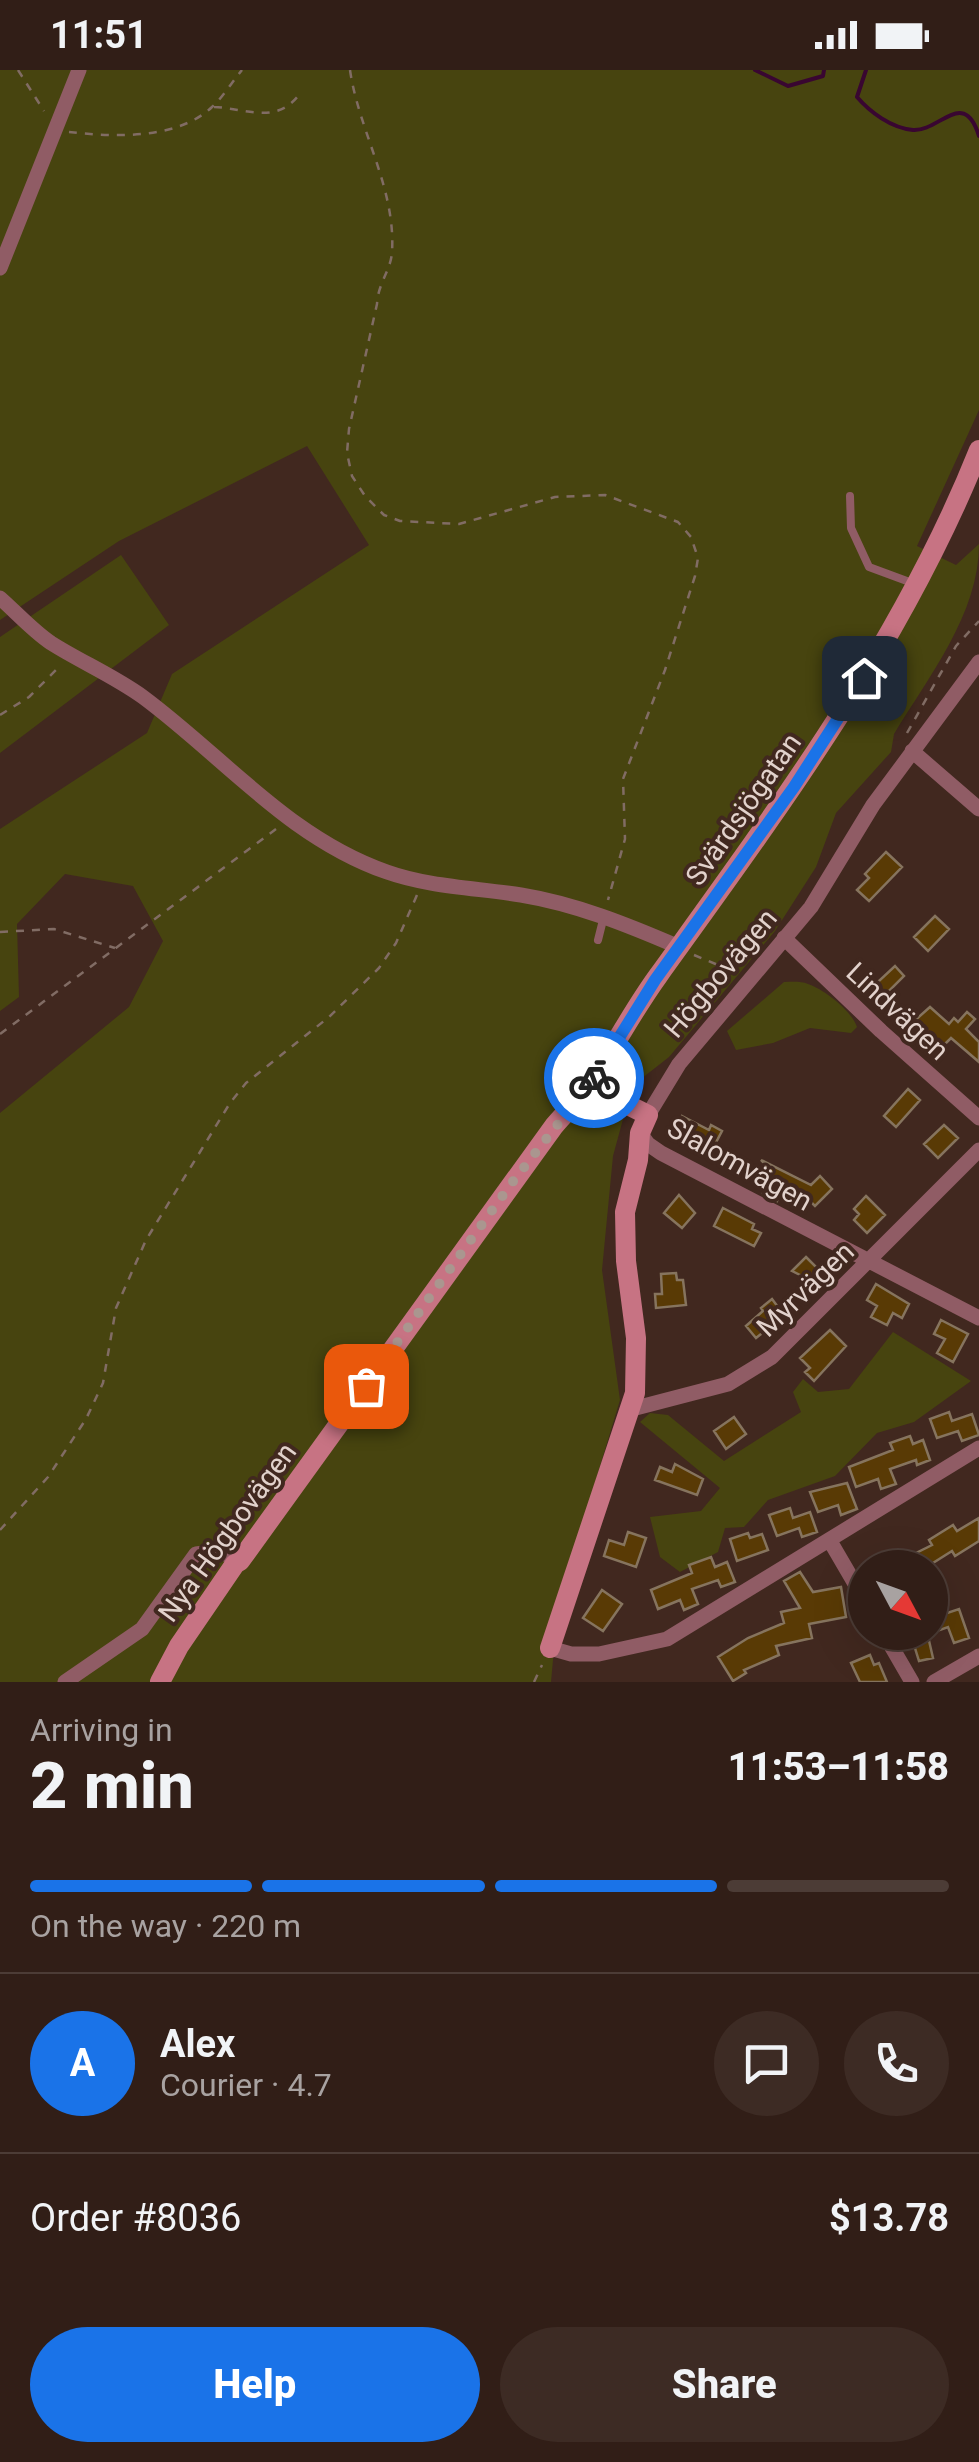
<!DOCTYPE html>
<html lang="en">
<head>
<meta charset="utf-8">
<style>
  :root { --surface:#311e17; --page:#3d2b24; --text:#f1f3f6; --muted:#a8a2a1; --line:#4c3c36; --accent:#1a73e8 }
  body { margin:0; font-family:Roboto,sans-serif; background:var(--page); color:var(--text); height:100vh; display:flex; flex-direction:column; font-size:38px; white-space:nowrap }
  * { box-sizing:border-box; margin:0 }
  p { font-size:32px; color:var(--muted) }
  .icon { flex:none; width:55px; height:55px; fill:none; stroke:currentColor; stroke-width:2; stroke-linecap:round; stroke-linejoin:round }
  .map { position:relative; height:1612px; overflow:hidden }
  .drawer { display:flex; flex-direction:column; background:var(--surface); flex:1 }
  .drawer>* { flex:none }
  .needle { width:65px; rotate:131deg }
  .fabs { position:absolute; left:848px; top:1480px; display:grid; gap:20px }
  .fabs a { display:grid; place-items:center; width:100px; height:100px; border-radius:50%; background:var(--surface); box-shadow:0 10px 40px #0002,0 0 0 2px var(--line); font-size:50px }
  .pin { position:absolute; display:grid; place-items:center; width:85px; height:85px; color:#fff; margin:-42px; border-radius:20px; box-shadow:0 5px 15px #0006 }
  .courier { position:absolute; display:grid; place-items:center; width:100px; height:100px; margin:-50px; border:8px solid #1a73e8; border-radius:50%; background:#fff; color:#222; box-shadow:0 2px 12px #0007 }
  .summary em { font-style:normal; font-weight:800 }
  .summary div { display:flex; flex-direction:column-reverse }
  .summary { display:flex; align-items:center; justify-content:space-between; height:170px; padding:0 30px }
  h1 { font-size:65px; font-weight:800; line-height:75px }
  .bar { display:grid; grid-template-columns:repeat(4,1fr); gap:15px 10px; align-content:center; height:120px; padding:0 30px }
  .bar i { height:12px; border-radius:8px; background:var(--line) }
  .bar .active { background:var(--accent) }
  .bar p { grid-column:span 4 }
  .line { display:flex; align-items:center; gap:25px; padding:0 30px; border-top:2px solid var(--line) }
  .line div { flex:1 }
  .round { display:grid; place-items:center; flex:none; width:105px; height:105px; border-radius:52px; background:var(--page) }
  .cta { display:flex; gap:20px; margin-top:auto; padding:20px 30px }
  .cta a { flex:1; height:115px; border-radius:60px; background:var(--accent); color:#fff; font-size:40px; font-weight:800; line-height:115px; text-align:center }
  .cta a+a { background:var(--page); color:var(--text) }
  .status { display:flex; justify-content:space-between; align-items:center; height:70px; padding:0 50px; background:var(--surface); direction:ltr }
  .status svg { height:28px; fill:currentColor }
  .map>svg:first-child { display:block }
  .green { fill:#47440f }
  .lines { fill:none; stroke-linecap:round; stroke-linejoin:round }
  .stream { stroke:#390631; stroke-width:4 }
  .building { fill:#593a05; stroke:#86745e; stroke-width:2.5 }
  .path { stroke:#816c64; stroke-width:2.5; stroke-dasharray:8 8; stroke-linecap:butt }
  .lane { stroke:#905c65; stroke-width:8 }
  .street { stroke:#905c65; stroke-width:15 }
  .secondary { stroke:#c77383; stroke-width:20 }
  .done { stroke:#aa968f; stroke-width:10; stroke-dasharray:0 18 }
  .route { stroke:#1a73e8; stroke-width:12 }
  .labels { text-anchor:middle; stroke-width:8; stroke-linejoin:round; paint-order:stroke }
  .street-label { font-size:28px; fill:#e2d2cc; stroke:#41281f }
</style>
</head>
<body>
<div class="status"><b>11:51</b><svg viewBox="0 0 49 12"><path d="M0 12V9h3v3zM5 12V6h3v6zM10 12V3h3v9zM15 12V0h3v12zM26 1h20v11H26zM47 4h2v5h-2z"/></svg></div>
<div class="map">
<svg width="979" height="1612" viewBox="0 0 979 1612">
  <rect width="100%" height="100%" fill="#41281f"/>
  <path class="green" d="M0,0H979V340L917,476L956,495L979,474C979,544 929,606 894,664L891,682L836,743L816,797L775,861L669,987L632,1016L613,1086L602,1200L620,1330L558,1535L551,1612H0V1043L129,937L163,871L133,816L65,804L17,854L19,927L0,941V759L147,663L172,604L369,475L307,376L119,471L0,550Z
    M121,485L169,555L0,683V567Z
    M784,912C792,912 801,911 808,914C825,920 851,940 857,957L851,963L810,958L773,973L736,980L727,961Z
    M893,1262L971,1311L914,1352L877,1363L835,1406L768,1430L744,1457L725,1458L718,1482L680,1502L660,1487L650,1447L701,1441L720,1418L640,1352L650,1343L668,1345L724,1391L801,1342L793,1322L803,1309L818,1322L849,1319Z"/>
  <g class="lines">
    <path class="stream" d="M755,0L788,16L823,6L824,0
      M866,0L857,27C870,42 891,58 913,60C939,62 964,17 979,66"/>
  </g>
  <path class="building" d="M886,782L902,797L869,831L857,820L869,808L865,804Z
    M935,846L949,859L928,881L914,867Z
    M895,896L904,906L876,934L866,923Z
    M930,937L949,954L954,948L958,952L967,942L975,949L966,959L979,972V992L951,968L943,976L924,958L913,970L903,961Z
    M908,1019L920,1030L896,1057L884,1046Z
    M682,1046L709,1060L711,1055L722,1061L713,1078L702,1073L700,1077L673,1063Z
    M944,1055L958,1068L938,1088L924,1074Z
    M761,1090L811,1115L820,1106L832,1119L815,1136L809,1130L804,1135L784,1115L777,1131L763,1123L772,1102Z
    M679,1125L695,1143L682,1158L664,1143Z
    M866,1126L885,1145L867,1163L854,1150L859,1144L854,1139Z
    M723,1138L754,1154L752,1159L761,1163L754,1176L714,1156Z
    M806,1187L825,1206L800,1231L808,1209L792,1201Z
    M676,1203L677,1210H683L686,1235L656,1238L655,1224H662L661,1204Z
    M876,1214L909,1234L902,1248L893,1243L887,1255L871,1247L877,1236L867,1230Z
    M772,1229L781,1241L772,1248L776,1252L756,1268L746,1256L763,1241L761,1238Z
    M941,1250L968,1264L953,1292L937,1283L945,1269L934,1264Z
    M830,1260L846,1276L814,1311L805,1302L810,1298L800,1288Z
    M949,1342L952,1351L972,1344L979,1365L962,1371L958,1361L937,1368L930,1349Z
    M734,1347L746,1364L726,1379L714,1361Z
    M910,1366L913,1374L923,1370L930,1390L917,1395L916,1390L890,1399L896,1414L881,1419L878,1409L856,1417L849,1397L893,1380L890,1373Z
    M675,1394L703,1409L697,1425L655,1410L660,1397L672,1402Z
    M847,1413L857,1439L841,1445L838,1435L818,1442L810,1422Z
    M790,1438L793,1448L810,1442L817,1462L802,1467L799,1458L777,1466L769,1445Z
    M979,1448V1471L955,1486L952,1481L925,1498H914L908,1487L932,1475L929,1470L953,1455L957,1461Z
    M628,1462L646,1468L636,1497L604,1486L609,1470L624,1475Z
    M748,1463L750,1468L762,1464L768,1480L737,1491L730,1469Z
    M711,1487L715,1497L727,1492L735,1512L721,1517L718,1510L692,1519L698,1534L684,1540L680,1530L658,1539L651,1520L692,1503L689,1495Z
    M800,1502L813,1522L841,1517L846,1547L809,1554L812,1568L776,1576L779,1585L744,1600L746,1603L733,1611L718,1587L748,1568L784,1553L781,1542L800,1538L784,1511Z
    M602,1520L622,1534L603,1561L583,1548Z
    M959,1539L969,1568L954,1573L948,1557L940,1560L935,1547Z
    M901,1562H927L933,1588L919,1591L914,1575L905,1577Z
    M870,1585L874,1595L879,1593L887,1612H860L851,1593Z"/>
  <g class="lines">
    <path class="path" d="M18,0L44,41
      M350,0C359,62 396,118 392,182C391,200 378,213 377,234L349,359L347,383L352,406L365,426L384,445L400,451L459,454L555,427L605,425L678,452L691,467L698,488L695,506L665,600L623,709L625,769L608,830
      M214,37C244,38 275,55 298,26
      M69,62C114,67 177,70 212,37C223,27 232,12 242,0
      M0,645L29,627L60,596
      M907,663L956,576L979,551
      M0,862L54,859L115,878
      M694,885L737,903
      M0,964L276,759
      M0,1460L48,1407L86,1349L103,1313L116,1238L146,1170L230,1033L246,1013L329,947L379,898L396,873L417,825
      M534,1612L542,1595"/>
    <path class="lane" d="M850,426L851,458L869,497L915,514
      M598,870L604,846"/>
    <path class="street" d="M0,198L79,0
      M0,528C17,543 33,561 51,573C81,592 114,606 143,627C224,687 289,768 387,802C429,817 478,818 521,825C576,834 628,855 679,877
      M912,681L979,739
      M784,868L881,961L979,1048
      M648,1045L679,994L811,837L873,735L979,592
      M640,1063L648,1074L661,1083L979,1248
      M632,1339L728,1314L772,1287L979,1080
      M830,1471L865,1531
      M883,1562L912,1612
      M550,1578L571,1584H599L667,1569L979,1378
      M65,1612L142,1559L196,1484L219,1481L240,1491
      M934,1612L979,1586"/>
    <path class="secondary" d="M550,1578L635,1323L636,1268L626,1191L625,1142L638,1090L640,1063L648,1045L624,1033L594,1009
      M160,1612L179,1576L235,1494L240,1491L554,1056C567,1041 582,1026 593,1009C615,975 634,939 658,906C778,739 902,573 979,380"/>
  </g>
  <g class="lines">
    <path class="done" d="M366,1316L511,1114L594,1008"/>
    <path class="route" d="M594,1008L655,910L794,717L864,608"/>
  </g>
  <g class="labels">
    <g class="street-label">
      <text transform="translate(743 739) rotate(-55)" y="10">Svärdsjögatan</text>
      <text transform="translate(720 903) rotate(-50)" y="10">Högbovägen</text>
      <text transform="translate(898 941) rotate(43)" y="10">Lindvägen</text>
      <text transform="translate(740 1094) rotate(29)" y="10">Slalomvägen</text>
      <text transform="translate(805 1219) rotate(-44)" y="10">Myrvägen</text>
      <text transform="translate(227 1462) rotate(-54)" y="10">Nya Högbovägen</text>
    </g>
  </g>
</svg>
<div class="fabs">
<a><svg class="needle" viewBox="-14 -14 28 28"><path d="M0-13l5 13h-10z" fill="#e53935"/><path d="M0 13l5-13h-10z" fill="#a8a2a1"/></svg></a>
</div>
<div class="pin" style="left:366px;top:1316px;background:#ea580c"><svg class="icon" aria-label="bag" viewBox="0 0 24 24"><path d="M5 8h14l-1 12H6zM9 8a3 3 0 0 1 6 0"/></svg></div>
<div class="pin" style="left:864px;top:608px;background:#1f2937"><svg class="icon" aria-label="home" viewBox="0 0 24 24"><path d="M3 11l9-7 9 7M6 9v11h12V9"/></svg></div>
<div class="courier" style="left:594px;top:1008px"><svg class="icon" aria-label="bike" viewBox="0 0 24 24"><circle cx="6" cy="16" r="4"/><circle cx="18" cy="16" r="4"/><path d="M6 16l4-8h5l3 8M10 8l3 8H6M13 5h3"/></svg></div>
</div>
<section class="drawer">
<div class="summary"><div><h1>2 min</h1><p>Arriving in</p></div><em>11:53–11:58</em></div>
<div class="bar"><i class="active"></i><i class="active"></i><i class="active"></i><i></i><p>On the way · 220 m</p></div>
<div class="line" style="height:180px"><b class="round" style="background:var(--accent);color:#fff">A</b><div><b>Alex</b><p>Courier · 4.7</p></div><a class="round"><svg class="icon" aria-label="chat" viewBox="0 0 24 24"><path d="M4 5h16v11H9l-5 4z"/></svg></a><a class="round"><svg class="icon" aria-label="phone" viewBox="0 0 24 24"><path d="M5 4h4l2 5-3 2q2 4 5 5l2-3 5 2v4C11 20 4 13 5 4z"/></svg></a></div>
<div class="line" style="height:130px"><div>Order #8036</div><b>$13.78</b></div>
<div class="cta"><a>Help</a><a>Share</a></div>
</section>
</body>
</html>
